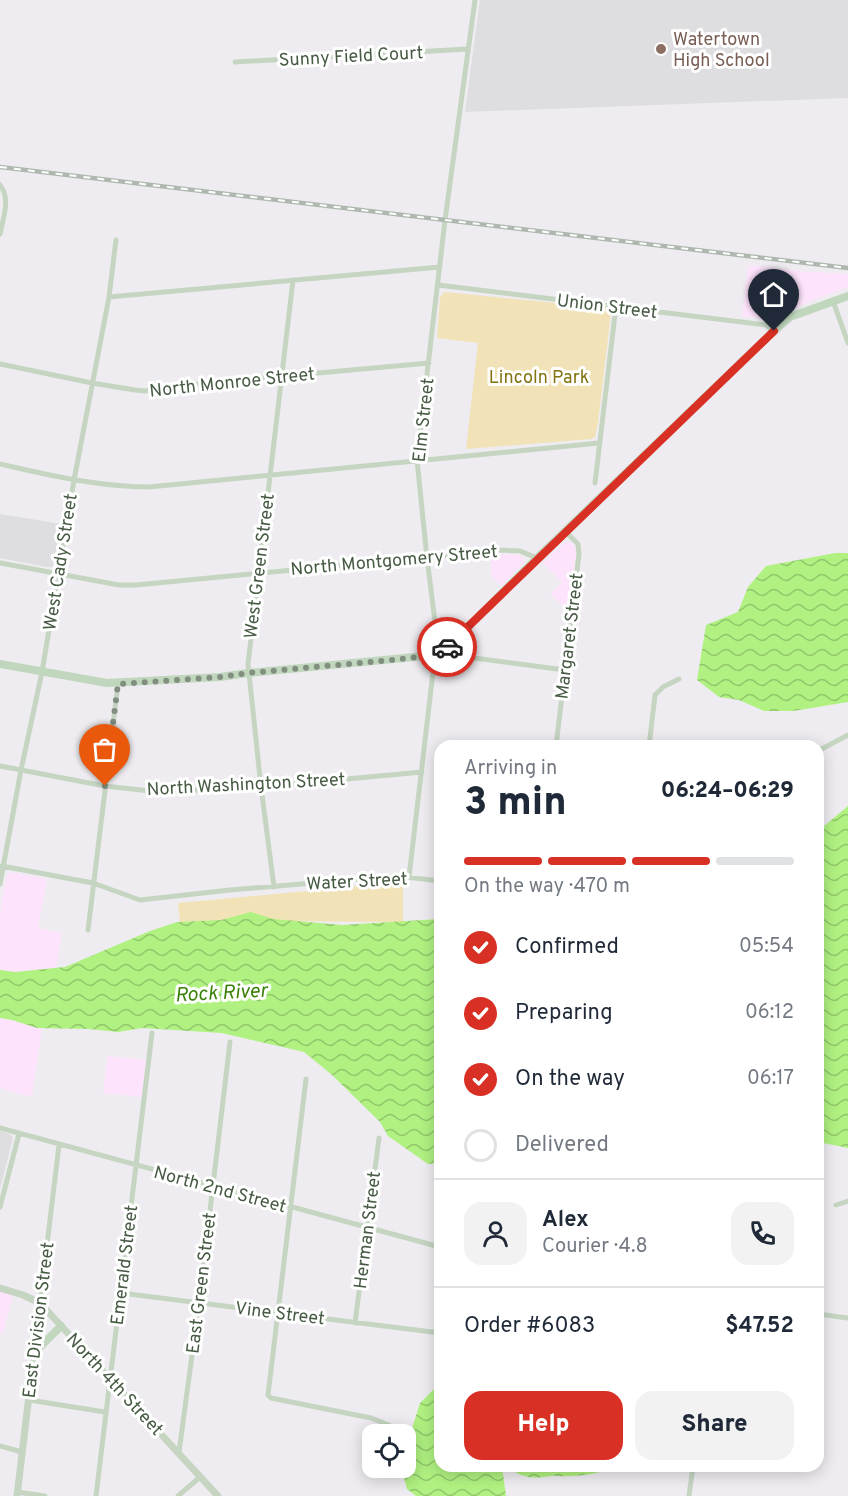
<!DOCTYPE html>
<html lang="en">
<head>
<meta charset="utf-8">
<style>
  :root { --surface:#fff; --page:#f2f2f3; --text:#1f2937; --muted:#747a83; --line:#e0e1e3; --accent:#d93025 }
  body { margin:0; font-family:Overpass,sans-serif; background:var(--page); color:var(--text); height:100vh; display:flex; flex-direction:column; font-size:22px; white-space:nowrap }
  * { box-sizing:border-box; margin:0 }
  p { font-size:20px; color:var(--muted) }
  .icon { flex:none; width:33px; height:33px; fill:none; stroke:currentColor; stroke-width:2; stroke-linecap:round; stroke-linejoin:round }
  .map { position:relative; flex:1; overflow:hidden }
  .panel { position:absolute; left:434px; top:740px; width:390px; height:732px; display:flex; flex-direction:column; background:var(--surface); border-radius:18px; box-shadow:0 3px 15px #0003 }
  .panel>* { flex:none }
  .fabs { position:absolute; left:362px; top:1424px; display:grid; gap:12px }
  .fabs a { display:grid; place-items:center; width:54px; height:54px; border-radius:12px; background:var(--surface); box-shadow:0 3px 15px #0003; font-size:30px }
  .pin { position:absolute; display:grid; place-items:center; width:51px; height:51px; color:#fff; margin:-62px -26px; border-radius:50% 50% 50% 0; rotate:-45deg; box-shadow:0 0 6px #0007 }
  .pin .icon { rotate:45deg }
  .courier { position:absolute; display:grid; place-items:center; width:60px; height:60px; margin:-30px; border:4px solid #d93025; border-radius:50%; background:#fff; color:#222; box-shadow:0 2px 8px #0007 }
  .summary em { font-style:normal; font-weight:800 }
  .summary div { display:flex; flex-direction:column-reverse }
  .summary { display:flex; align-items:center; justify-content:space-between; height:102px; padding:0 30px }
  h1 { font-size:39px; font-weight:800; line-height:45px }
  .bar { display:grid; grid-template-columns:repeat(4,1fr); gap:9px 6px; align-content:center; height:72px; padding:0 30px }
  .bar i { height:8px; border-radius:4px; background:var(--line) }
  .bar .active { background:var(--accent) }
  .bar p { grid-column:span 4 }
  .line { display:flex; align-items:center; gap:15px; padding:0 30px; border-top:2px solid var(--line) }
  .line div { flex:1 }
  .round { display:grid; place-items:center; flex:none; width:63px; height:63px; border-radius:18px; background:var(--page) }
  ol { padding:0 30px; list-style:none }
  li { display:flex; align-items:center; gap:18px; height:66px }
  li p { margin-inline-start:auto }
  li .icon { padding:6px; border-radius:50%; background:var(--accent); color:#fff; stroke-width:4 }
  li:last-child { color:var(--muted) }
  li i { width:33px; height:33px; border:3px solid var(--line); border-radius:50% }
  .action { display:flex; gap:12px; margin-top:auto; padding:12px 30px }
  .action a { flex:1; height:69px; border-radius:18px; background:var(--accent); color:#fff; font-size:24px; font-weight:800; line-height:69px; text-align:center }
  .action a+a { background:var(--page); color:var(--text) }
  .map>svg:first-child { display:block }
  .commercial { fill:#fde3fb }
  .education { fill:#dedee1 }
  .park { fill:#f1e3b7 }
  .water { fill:url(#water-waves) }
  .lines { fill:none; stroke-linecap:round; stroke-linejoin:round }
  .minor { stroke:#c5d5c2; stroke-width:5 }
  .tertiary { stroke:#c5d5c2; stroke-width:7 }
  .secondary { stroke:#c0d7bd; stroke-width:8 }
  .rail-casing { stroke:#aeb8ae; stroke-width:4.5 }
  .rail { stroke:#fff; stroke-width:2; stroke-dasharray:7; stroke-linecap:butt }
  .done { stroke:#818e80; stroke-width:6; stroke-dasharray:0 10.8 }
  .route { stroke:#d93025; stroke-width:8 }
  .education-dot { fill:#8d6e63; stroke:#fff; stroke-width:2 }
  .labels { text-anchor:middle; stroke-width:6; stroke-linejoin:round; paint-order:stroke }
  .education-label { font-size:18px; fill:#785e54; stroke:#fff; text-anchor:start }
  .street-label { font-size:18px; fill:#475b44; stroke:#fff }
  .park-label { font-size:18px; fill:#817310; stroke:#fff }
  .water-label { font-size:20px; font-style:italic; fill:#398007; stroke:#fff }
</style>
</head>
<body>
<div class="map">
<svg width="848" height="1496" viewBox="0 0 848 1496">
  <defs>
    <pattern id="water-waves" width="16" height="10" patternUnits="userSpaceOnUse" patternTransform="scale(1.5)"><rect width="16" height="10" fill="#b0f181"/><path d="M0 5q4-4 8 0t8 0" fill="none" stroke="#91c66b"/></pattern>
  </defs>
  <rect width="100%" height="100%" fill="#eeecf0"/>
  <path class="commercial" d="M748,265L800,271L848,274V287L808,302L776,319L772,320L742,316Z
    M565,542L572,543L574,545L576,554L568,611L551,594L562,582L543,563Z
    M510,554L519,555L522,557L524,561L521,566L501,586L491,575V556Z
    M9,872L47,879L38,928L62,933L56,968L15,972L0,970V913L7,874Z
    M0,1018L12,1020L37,1028H42L32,1096L24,1095L0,1088Z
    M108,1056L146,1060L142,1097L103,1093Z
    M0,1292L13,1295L3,1333L0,1332Z"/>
  <path class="education" d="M480,0H848V98L465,112Z
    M0,514L62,524L53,566L51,567H46L0,558Z
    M0,1131L10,1134L13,1138L0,1189Z"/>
  <path class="park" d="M445,292L605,308L610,310L611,313L598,423L595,437L592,439L466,449L478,343L437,338L440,297Z
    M395,883L403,887V922L274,921L180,922L178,903Z"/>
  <path class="water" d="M835,553H848V702L793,711H764L739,700L719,697L697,680L706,625L738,612L748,587L766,566Z
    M848,806V1148L818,1142V831Z
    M251,912L274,919L342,925L439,919V1163L428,1164L388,1136L380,1122L332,1075L304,1052L222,1033L142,1028L118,1032L89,1029L37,1028L12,1020L0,1018V970L15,972L65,967L150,931L177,922L221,920Z
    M439,1359L440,1466H502L506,1496H416L407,1489L401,1467H405V1442L409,1438L420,1403L435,1388L434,1362Z
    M507,1466H618C599,1474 579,1477 557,1476C552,1475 548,1477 543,1477C529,1479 517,1475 507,1466Z"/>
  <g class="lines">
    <path class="minor" d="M235,62L468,49
      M0,185C11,198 3,219 0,234
      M438,285L766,325L774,331
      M109,297L440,267
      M833,301L848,343
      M0,364L92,383L135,390L145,391L164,387L429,363
      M0,464C49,475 98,487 149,487L599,443
      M595,483L616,306
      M0,563L119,585H136L500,550L520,551L537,558
      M435,655L474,658L565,670
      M556,746L579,554L578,544L566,532
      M649,746L655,695L663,687L679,679
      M818,751L848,735
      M0,766L105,786L159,792L261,787L422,772
      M2,866L93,883L140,900L230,890L397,876L440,881
      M409,877L437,638L427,558L417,460L445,220L475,0
      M0,884L21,770L42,672L74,480L109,297L116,240
      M274,887L261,787L248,664L293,280
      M88,930L118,684
      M306,1079L268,1395L271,1398L371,1418L389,1425
      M0,1128L440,1247
      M836,1205L848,1201
      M0,1207L19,1134
      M121,1293L440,1333
      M40,1303L59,1145
      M818,1314L848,1318
      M355,1323L379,1138
      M29,1400L105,1412
      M0,1446L22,1452
      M179,1452L199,1303L230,1042
      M17,1492L45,1496
      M96,1496L152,1033
      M178,1496L200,1477
      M689,1496L693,1466"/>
    <path class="tertiary" d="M0,1288L23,1295L40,1303L218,1496
      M17,1496L40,1303"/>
    <path class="secondary" d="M0,664L107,683L220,677L248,673L435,655L452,643L537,558L774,331L790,317L848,296
      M35,1352L61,1326"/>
    <defs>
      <path id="rail" d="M0,167L848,268"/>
    </defs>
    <use href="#rail" class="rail-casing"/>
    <use href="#rail" class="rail"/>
  </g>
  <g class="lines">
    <path class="done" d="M105,786L118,684L220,677L248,673L393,660L435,655L447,647"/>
    <path class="route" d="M447,647L774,331"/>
  </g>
  <circle class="education-dot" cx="661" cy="49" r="6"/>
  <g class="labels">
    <g class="education-label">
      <text x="673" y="45">Watertown<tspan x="673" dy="21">High School</tspan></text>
    </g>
    <g class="street-label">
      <text transform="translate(351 56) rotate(-3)" y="6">Sunny Field Court</text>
      <text transform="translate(607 306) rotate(7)" y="6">Union Street</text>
      <text transform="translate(232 382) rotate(-6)" y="6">North Monroe Street</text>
      <text transform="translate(423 420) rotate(-84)" y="6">Elm Street</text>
      <text transform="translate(394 560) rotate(-5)" y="6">North Montgomery Street</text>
      <text transform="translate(60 562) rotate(-81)" y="6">West Cady Street</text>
      <text transform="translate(259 566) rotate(-83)" y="6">West Green Street</text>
      <text transform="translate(569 636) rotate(-83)" y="6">Margaret Street</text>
      <text transform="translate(246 784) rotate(-3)" y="6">North Washington Street</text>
      <text transform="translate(357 881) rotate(-3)" y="6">Water Street</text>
      <text transform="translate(220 1189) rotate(15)" y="6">North 2nd Street</text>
      <text transform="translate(367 1230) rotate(-83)" y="6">Herman Street</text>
      <text transform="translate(124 1265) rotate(-83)" y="6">Emerald Street</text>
      <text transform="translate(201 1283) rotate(-83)" y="6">East Green Street</text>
      <text transform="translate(280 1313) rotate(7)" y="6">Vine Street</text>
      <text transform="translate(38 1320) rotate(-83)" y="6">East Division Street</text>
      <text transform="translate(115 1384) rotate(47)" y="6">North 4th Street</text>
    </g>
    <g class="park-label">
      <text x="539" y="383">Lincoln Park</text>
    </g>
    <g class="water-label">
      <text transform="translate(221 992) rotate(-3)" y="7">Rock River</text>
    </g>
  </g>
</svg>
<div class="fabs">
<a><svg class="icon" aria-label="locate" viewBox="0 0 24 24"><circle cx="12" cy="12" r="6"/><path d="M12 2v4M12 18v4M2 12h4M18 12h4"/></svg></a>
</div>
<div class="pin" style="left:105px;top:786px;background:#ea580c"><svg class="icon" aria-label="bag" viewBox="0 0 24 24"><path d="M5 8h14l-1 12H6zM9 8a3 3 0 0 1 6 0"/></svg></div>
<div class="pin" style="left:774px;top:331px;background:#1f2937"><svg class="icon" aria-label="home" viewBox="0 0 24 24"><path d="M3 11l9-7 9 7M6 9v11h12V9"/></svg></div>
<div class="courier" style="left:447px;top:647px"><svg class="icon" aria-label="car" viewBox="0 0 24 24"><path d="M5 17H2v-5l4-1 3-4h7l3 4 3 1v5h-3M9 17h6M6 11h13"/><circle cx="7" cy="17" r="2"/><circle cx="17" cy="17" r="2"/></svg></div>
<section class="panel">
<div class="summary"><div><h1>3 min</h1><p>Arriving in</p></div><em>06:24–06:29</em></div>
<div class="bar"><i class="active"></i><i class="active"></i><i class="active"></i><i></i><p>On the way · 470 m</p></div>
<ol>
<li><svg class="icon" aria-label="check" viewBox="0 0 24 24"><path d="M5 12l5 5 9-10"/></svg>Confirmed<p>05:54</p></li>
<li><svg class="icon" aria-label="check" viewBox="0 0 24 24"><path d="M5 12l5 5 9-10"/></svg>Preparing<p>06:12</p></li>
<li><svg class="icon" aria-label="check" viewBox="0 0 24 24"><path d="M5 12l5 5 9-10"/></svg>On the way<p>06:17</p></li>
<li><i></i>Delivered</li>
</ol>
<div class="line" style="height:108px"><a class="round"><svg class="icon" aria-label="person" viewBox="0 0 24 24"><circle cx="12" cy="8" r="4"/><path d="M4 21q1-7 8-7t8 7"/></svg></a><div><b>Alex</b><p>Courier · 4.8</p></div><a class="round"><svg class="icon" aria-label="phone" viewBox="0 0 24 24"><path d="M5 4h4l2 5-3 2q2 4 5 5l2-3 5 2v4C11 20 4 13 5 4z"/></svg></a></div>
<div class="line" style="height:78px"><div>Order #6083</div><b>$47.52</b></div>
<div class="action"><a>Help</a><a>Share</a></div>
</section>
</div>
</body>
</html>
